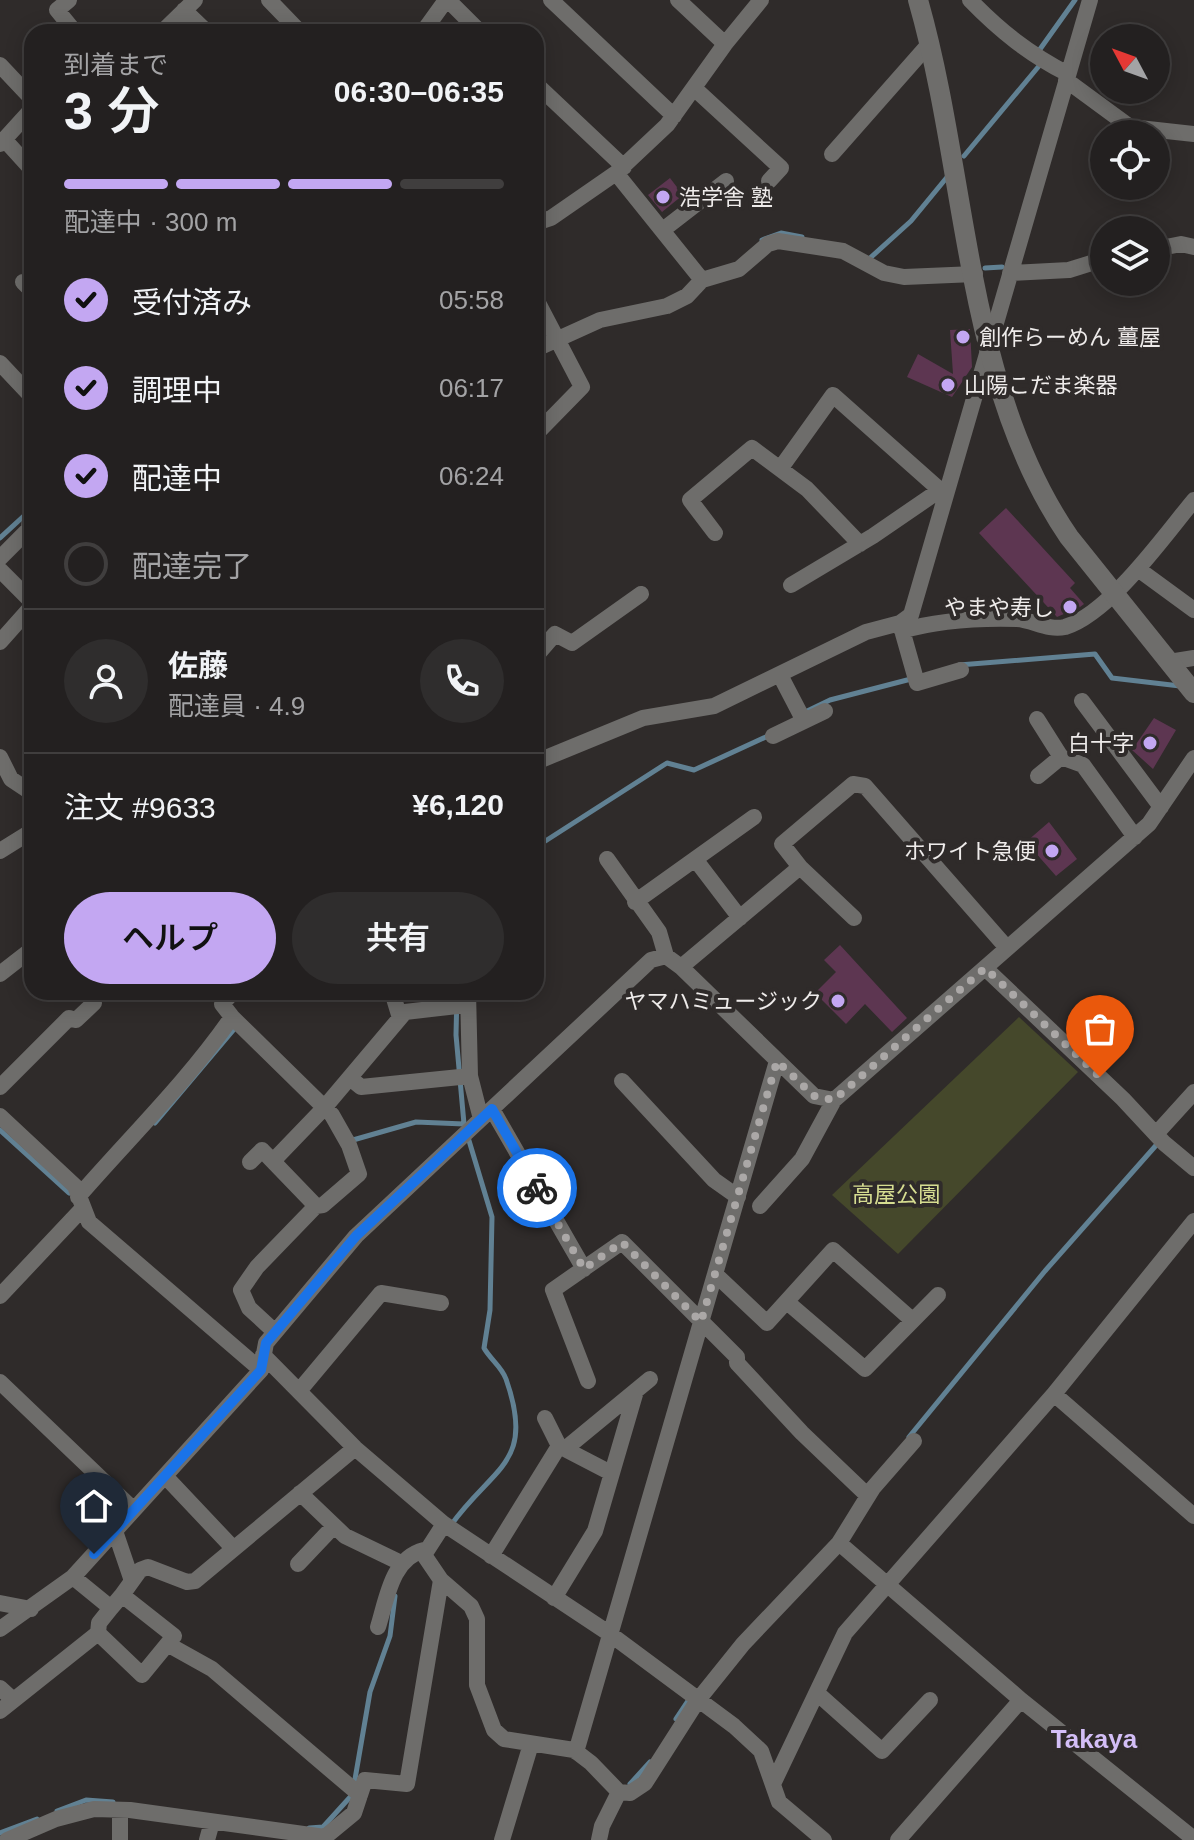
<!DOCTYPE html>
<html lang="ja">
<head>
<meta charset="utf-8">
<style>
  :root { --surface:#232020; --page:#2f2d2d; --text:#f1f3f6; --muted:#a3a3a5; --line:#403e3e; --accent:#c3a7f2 }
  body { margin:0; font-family:Helvetica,"Noto Sans JP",sans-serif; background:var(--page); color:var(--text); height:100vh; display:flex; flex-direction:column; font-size:30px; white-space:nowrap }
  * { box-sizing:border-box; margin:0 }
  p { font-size:26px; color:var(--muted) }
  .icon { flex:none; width:44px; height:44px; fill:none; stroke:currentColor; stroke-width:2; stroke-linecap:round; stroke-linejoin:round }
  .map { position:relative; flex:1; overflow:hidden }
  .side { position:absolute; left:24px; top:24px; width:520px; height:976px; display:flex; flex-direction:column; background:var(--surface); border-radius:24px; box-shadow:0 4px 20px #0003,0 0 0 2px var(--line) }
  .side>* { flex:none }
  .needle { width:52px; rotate:311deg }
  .tools { position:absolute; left:1090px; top:24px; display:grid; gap:16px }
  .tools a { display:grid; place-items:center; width:80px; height:80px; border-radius:50%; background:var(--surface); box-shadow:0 4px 20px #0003,0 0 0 2px var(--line); font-size:40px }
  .pin { position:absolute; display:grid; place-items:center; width:68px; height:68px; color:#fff; margin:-82px -34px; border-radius:50% 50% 50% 0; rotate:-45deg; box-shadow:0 0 8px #0007 }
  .pin .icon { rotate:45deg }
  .courier { position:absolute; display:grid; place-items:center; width:80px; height:80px; margin:-40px; border:6px solid #1a73e8; border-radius:50%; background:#fff; color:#222; box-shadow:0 2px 10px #0007 }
  .overview em { font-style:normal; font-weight:600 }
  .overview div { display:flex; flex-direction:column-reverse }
  .overview { display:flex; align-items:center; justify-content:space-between; height:136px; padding:0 40px }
  h1 { font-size:52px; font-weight:600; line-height:60px }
  .bar { display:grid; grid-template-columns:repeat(4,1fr); gap:12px 8px; align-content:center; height:96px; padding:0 40px }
  .bar i { height:10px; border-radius:6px; background:var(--line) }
  .bar .on { background:var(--accent) }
  .bar p { grid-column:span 4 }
  .line { display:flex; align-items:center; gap:20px; padding:0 40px; border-top:2px solid var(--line) }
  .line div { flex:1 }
  .round { display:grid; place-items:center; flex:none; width:84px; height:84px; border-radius:42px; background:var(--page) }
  ol { padding:0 40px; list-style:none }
  li { display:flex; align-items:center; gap:24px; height:88px }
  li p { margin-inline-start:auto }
  li .icon { padding:8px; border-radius:50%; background:var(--accent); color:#111; stroke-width:4 }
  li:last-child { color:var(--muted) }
  li i { width:44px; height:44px; border:4px solid var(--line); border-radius:50% }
  .cta { display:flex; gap:16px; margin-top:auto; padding:16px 40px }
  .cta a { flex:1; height:92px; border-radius:48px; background:var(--accent); color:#111; font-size:32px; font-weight:600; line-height:92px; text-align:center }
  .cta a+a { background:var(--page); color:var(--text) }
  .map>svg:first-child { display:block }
  .green { fill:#45482b }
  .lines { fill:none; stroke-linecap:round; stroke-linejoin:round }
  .stream { stroke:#618193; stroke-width:5 }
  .building { fill:#5d3651 }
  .minor { stroke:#6e6d6b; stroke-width:16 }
  .tertiary { stroke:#6e6d6b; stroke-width:20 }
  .done { stroke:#aba8a7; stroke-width:8; stroke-dasharray:0 14.4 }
  .route { stroke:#1a73e8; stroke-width:10 }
  .poi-dot { fill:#c3a7f2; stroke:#2f2b2a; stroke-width:3 }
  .labels { text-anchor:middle; stroke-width:8; stroke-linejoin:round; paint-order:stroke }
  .poi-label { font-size:22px; fill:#eeebea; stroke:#2f2b2a; text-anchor:end }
  .park-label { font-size:22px; fill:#d6dd91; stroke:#2f2b2a }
  .quarter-label { font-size:26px; font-weight:bold; fill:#d3bef6; stroke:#2f2b2a }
</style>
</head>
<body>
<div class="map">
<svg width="1194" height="1840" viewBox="0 0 1194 1840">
  <rect width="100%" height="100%" fill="#2f2b2a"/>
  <path class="green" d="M1019,1017L1078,1072L898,1254L832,1195Z"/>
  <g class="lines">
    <path class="stream" d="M1038,52L1075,0
      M964,156L1039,66
      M762,240L781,233L802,237
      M869,259L911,221L948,176
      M985,268L1002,267
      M0,538L26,514
      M959,665L1095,654L1112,678L1180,686
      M803,713L830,700L911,679
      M536,847L667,763L694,770L768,736
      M155,1123L236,1027
      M0,1130L69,1193
      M350,1137L353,1140L416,1122L464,1124
      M909,1437L1045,1271L1159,1142
      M451,1525C493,1466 536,1464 506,1379C502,1367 490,1359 484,1348L490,1310L492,1217L464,1124L456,1035L457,992
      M676,1719L690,1698
      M630,1784L650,1762
      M354,1785L370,1692L390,1636L395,1596
      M57,1811L86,1800L113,1802
      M309,1828L323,1827L352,1795
      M0,1833L37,1819"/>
  </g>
  <path class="building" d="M670,178L683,195L662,212L648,195Z
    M970,329L972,367L952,397L907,377L918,354L953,374L950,330Z
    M1006,508L1075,583L1070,588L1084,604L1080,607L1057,617L979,533Z
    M1154,718L1176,730L1153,769L1132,750Z
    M1049,822L1077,859L1056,876L1026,842Z
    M840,945L907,1018L892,1032L865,1004L846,1024L815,993L836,972L824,960Z"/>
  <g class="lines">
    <path class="minor" d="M69,0L57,10L75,32
      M269,0L300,32
      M448,0L480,32
      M551,0L674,116
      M678,0L725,44L761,0
      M970,0C1000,31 1029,54 1068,74
      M184,10L207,32
      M162,32L195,0
      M423,32L446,0
      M0,65L32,99
      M1066,80L1130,127L1194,134
      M536,84L624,167
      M694,88L781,168L769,181
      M4,139L32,170
      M0,144L32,109
      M832,154L929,44
      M536,223L551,218L616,173
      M664,229L726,181
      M1156,249L1181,244L1194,247
      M1010,273L1069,270L1104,259
      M702,280L616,173L667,125L725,44
      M23,282L32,291
      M536,299L582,387L536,434
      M536,349L600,320L667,306L687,296L702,280L739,269L768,244L778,241L843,251L884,273L904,277L975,274
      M0,363L32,397
      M780,469L833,395L940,490H946
      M715,533L690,500L752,448L807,489L860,544
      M0,558L29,529L32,491
      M1138,569L1194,610
      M0,570L32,602
      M791,585L873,536L940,490
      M900,623L917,683L961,670
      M902,631C938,620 980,618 1017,619C1033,620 1048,631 1065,627C1110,613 1164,536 1194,500
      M0,642L32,606
      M536,656L555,634L572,643L641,594
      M1169,662L1194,658
      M780,675L804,721
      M1082,701L1161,807
      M1037,719L1061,757
      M773,736L825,711
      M0,757L11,779L32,793
      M536,762L643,718L714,706L866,632L900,623L911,615L1090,0
      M1038,776L1061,757L1083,765L1135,837
      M0,851L32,831
      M607,859L659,932L666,956
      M695,859L740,918
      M800,867L854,918
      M635,902L754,817
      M681,967L800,867L782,844L853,784L865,786L1007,948
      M985,968L1123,1099L1164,1143L1194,1168
      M0,974L32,949
      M392,992L400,1018
      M468,992L470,1076L481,1119
      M232,1017L332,1115L349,1145L359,1174L323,1205L316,1206L257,1267L241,1290L249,1308L275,1332
      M350,1078L361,1087L470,1076
      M622,1081L714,1180L738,1197
      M0,1087L69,1018L76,1020L94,1003
      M492,1109L584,1269
      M0,1116L75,1186L89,1222L261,1370
      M1156,1134L1194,1092
      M273,1161L324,1108L405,1012L466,1005
      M250,1162L262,1150L316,1206
      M78,1197C130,1137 187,1082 232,1017L222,1004L233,992
      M760,1206L802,1159L834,1100
      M715,1274L767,1323L833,1250L911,1319
      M0,1296L82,1209
      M787,1302L865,1369L938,1295
      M263,1355L355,1448L444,1524L610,1634L734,1726L761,1751L779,1802L824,1840
      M588,1381L553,1290L622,1242L737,1357V1363L802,1433L868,1496
      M0,1382L134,1510
      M299,1391L381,1293L441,1303
      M1054,1394L1194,1516
      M545,1418L559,1446
      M565,1449L650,1379
      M165,1476L233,1548
      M300,1493L345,1536L401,1563
      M115,1531L132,1581
      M839,1543L1021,1700L1194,1839
      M491,1556L559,1446L611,1473
      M298,1564L334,1526
      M73,1577L111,1608L122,1595L174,1636L142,1675L98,1633L99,1623L111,1608
      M441,1580L471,1606L477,1619V1685L494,1730L504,1739L574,1750L591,1763L619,1792L602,1826L599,1840
      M122,1595L140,1570L148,1567L187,1582L195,1581L355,1448
      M554,1598L595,1531L636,1391
      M0,1603L31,1609
      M378,1627C387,1598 392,1558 424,1550
      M0,1629L73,1577L261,1370L266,1343L356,1236L651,960L666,956L681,967L814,1096L834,1100L1149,824L1194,758
      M169,1645L212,1669L360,1795
      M0,1688L12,1699
      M817,1693L882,1751L930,1700
      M0,1711L98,1633
      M576,1752L777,1061
      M773,1784L845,1633L1054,1394L1194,1221
      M619,1792L630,1793L645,1783L698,1700L743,1644L839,1543L873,1488L914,1441
      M120,1810V1840
      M7,1840L56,1819L94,1809L130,1810L325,1837L354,1813L365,1780L407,1784L441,1580L424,1555L444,1524
      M207,1840L212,1822
      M502,1840L531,1744
      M898,1840L1021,1700"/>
    <path class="tertiary" d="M918,0C968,174 964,384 1069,537L1194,693"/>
  </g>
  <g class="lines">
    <path class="done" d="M537,1188L584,1269L622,1242L701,1322L777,1061L814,1096L834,1100L985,968L1100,1077"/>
    <path class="route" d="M94,1554L261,1370L266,1343L356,1236L492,1109L537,1188"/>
  </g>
  <g class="poi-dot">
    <circle cx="663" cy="197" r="8"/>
    <circle cx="963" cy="337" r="8"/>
    <circle cx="948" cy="385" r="8"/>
    <circle cx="1070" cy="607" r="8"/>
    <circle cx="1150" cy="743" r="8"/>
    <circle cx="1052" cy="851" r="8"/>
    <circle cx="838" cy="1001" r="8"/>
  </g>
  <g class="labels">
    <g class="poi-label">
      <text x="679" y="205" text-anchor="start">浩学舎 塾</text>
      <text x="979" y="345" text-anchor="start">創作らーめん 薑屋</text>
      <text x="964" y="393" text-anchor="start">山陽こだま楽器</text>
      <text x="1054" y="615">やまや寿し</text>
      <text x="1134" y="751">白十字</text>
      <text x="1036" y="859">ホワイト急便</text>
      <text x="822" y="1009">ヤマハミュージック</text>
    </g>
    <g class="park-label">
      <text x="896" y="1202">高屋公園</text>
    </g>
    <g class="quarter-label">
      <text x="1094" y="1748">Takaya</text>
    </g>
  </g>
</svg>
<div class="tools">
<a><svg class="needle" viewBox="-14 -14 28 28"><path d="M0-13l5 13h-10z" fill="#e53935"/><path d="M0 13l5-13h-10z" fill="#a3a3a5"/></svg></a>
<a><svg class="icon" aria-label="locate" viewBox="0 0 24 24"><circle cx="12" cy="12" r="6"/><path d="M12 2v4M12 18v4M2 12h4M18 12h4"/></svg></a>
<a><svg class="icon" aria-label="layers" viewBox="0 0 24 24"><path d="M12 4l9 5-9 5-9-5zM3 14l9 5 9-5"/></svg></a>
</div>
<div class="pin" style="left:1100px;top:1077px;background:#ea580c"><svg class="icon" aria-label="bag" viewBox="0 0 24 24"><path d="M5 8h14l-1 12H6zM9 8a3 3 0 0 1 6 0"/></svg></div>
<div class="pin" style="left:94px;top:1554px;background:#1f2937"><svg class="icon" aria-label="home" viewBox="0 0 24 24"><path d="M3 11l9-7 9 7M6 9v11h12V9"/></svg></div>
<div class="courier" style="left:537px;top:1188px"><svg class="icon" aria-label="bike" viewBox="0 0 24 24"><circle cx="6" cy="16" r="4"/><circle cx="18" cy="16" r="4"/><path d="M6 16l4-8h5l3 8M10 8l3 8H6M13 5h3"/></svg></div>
<section class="side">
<div class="overview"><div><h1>3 分</h1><p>到着まで</p></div><em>06:30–06:35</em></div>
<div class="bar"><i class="on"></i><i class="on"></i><i class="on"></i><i></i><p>配達中 · 300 m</p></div>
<ol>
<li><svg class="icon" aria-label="check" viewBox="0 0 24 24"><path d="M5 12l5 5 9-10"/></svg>受付済み<p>05:58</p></li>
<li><svg class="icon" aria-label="check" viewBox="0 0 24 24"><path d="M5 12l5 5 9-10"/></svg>調理中<p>06:17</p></li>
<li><svg class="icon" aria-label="check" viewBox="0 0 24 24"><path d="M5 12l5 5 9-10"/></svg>配達中<p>06:24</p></li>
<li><i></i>配達完了</li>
</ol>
<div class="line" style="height:144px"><a class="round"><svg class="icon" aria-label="person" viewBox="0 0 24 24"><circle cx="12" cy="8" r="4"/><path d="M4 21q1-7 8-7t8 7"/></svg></a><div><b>佐藤</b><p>配達員 · 4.9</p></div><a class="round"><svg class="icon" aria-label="phone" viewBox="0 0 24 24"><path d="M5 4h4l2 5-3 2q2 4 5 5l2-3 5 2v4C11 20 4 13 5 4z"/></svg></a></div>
<div class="line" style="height:104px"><div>注文 #9633</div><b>¥6,120</b></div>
<div class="cta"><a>ヘルプ</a><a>共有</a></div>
</section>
</div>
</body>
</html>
